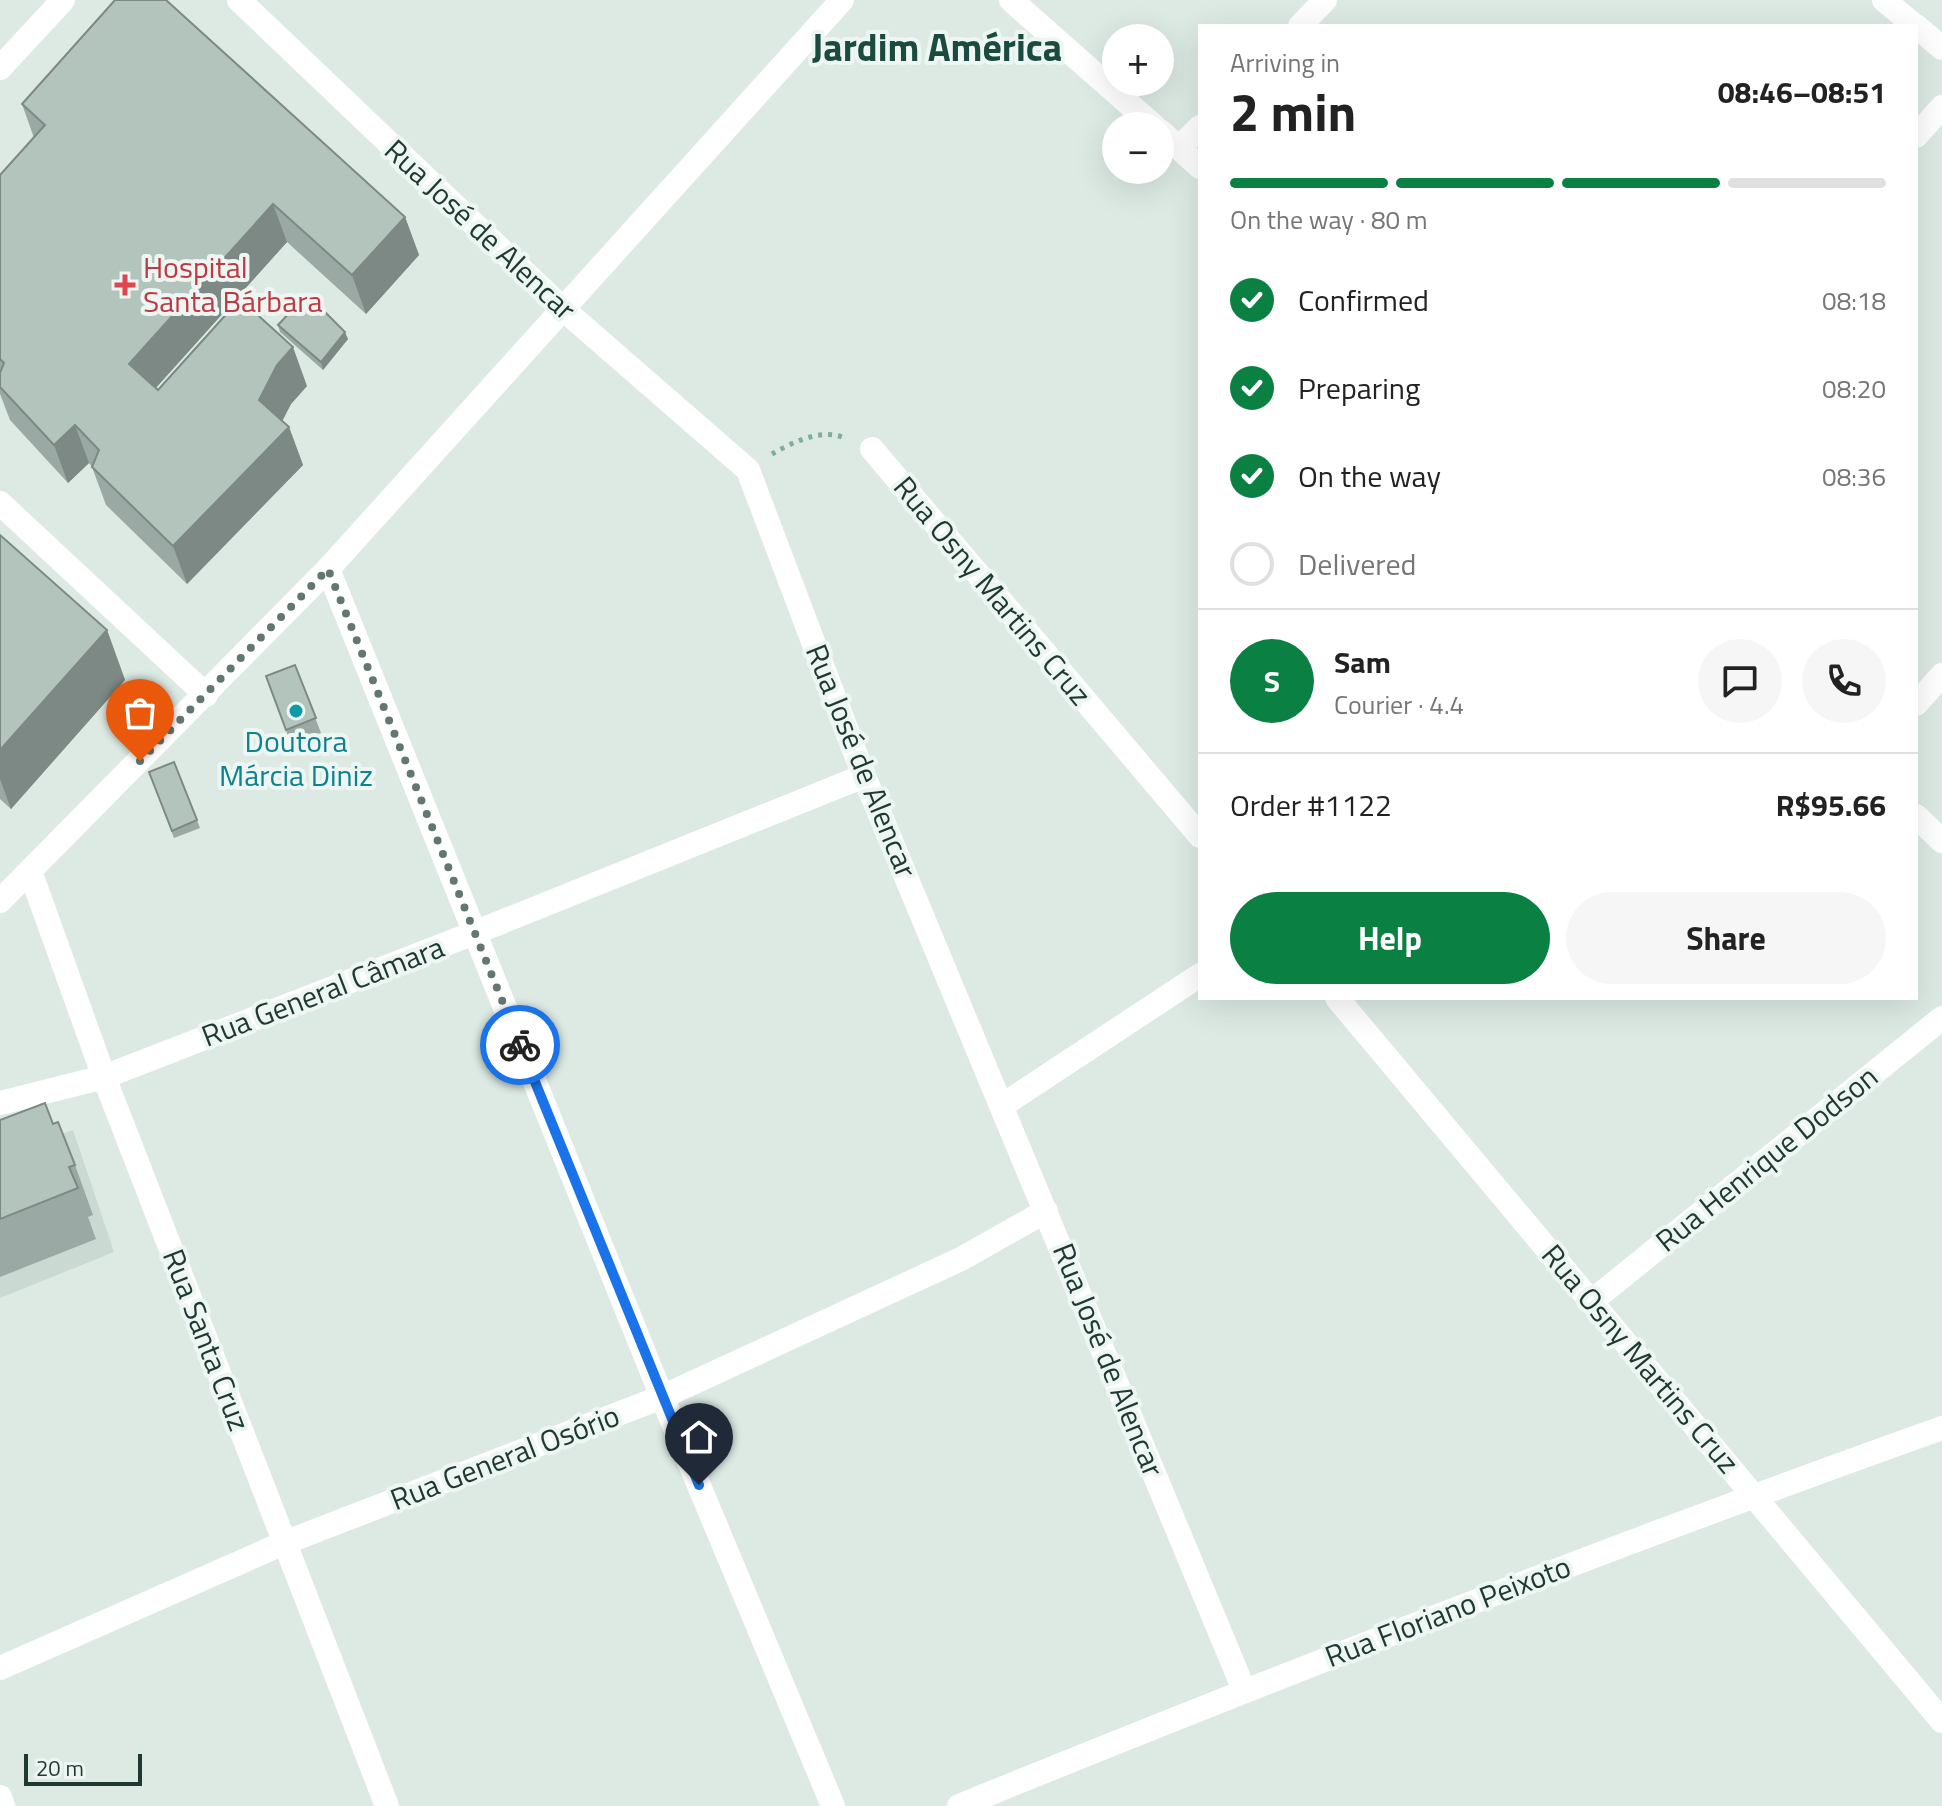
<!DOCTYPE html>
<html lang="en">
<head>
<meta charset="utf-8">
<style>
  :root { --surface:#fff; --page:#f6f6f6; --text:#222; --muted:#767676; --line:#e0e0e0; --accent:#0b8043 }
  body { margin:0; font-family:"Titillium Web",sans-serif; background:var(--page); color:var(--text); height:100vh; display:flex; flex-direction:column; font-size:30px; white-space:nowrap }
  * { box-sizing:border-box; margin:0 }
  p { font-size:26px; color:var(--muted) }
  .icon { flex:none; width:44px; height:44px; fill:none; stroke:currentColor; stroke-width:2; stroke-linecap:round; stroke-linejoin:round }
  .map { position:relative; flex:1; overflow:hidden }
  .sheet { position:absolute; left:1198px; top:24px; width:720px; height:976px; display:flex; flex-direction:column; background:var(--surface); border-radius:0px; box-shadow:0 8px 32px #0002 }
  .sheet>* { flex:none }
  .fabs { position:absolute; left:1102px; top:24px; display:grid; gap:16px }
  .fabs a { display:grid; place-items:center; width:72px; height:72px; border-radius:50%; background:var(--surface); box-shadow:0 8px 32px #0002; font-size:40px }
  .scale { position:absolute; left:24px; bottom:20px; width:118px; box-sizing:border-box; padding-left:8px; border:4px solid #1f3932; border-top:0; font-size:22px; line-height:28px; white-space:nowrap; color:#1f3932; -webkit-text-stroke:6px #edf6f2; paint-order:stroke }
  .pin { position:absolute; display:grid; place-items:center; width:68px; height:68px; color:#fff; margin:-82px -34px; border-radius:50% 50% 50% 0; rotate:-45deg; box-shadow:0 0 8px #0007 }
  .pin .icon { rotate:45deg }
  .courier { position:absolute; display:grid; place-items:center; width:80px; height:80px; margin:-40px; border:6px solid #1a73e8; border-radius:50%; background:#fff; color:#222; box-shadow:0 2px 10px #0007 }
  .overview em { font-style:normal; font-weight:700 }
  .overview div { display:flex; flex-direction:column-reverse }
  .overview { display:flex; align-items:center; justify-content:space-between; height:136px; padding:0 32px }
  h1 { font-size:52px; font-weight:700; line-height:60px }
  .bar { display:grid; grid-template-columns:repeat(4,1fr); gap:12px 8px; align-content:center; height:96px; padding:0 32px }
  .bar i { height:10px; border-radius:6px; background:var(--line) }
  .bar .on { background:var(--accent) }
  .bar p { grid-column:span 4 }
  .line { display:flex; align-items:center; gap:20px; padding:0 32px; border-top:2px solid var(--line) }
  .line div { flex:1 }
  .round { display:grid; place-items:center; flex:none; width:84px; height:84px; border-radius:42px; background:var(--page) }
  ol { padding:0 32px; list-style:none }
  li { display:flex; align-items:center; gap:24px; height:88px }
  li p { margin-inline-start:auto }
  li .icon { padding:8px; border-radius:50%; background:var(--accent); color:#fff; stroke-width:4 }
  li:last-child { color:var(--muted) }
  li i { width:44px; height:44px; border:4px solid var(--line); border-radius:50% }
  .action { display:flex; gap:16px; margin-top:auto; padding:16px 32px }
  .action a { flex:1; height:92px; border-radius:48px; background:var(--accent); color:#fff; font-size:32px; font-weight:700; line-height:92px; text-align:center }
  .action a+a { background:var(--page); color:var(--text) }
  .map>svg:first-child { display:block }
  .built { fill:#cbd9d3 }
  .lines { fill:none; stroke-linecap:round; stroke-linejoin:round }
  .path { stroke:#7dae9e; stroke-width:5; stroke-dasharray:4 6; stroke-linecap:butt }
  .minor { stroke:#fff; stroke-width:24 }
  .secondary { stroke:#fff; stroke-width:24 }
  .wall { fill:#9aa9a3 }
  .shaded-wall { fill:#7d8984 }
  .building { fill:#b3c4bd; stroke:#7d8984; stroke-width:2 }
  .done { stroke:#627770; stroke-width:8; stroke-dasharray:0 14.4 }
  .route { stroke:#1a73e8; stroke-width:10 }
  .health-dot { fill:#e0444e; stroke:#edf6f2; stroke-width:3 }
  .culture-dot { fill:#0f9aa8; stroke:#edf6f2; stroke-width:3 }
  .labels { text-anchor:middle; stroke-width:8; stroke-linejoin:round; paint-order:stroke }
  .street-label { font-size:30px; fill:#1f3932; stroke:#edf6f2 }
  .health-label { font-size:30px; fill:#be3a42; stroke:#edf6f2; text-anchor:start }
  .culture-label { font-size:30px; fill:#0d838f; stroke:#edf6f2 }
  .district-label { font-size:38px; font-weight:bold; fill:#1b4b3f; stroke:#edf6f2 }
</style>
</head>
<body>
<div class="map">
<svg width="1942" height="1806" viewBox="0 0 1942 1806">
  <rect width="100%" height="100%" fill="#ddeae4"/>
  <path class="built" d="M73,1130L114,1252L0,1298V1157Z"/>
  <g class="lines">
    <path class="path" d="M772,454C793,442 821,428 845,438"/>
    <path class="minor" d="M239,0L563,309L748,470L864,776L1244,1690
      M1011,0L1154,126
      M1884,0L1915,26
      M1300,26L1325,0
      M1916,26L1942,48
      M0,68L63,0
      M1160,131L1200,167
      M1916,136L1942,107
      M1179,148L1200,127
      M872,449L1200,836
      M0,503L206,695
      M328,569L662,1397L833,1806
      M1916,704L1942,675
      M1916,816L1942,841
      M30,871L104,1077L387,1806
      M0,901L328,569L842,0
      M1337,998L1942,1721
      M0,1103L104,1077L474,933L864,776
      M1003,1105L1200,975
      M1592,1301L1942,1018
      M0,1668L284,1543L662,1397L961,1259L1046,1211
      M0,1797L3,1806"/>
    <path class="secondary" d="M959,1806C1284,1674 1611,1546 1942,1428"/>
  </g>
  <path class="wall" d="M22,104L405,217L419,255L366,314L287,242L156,388L158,390L307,386L291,404L282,421L289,427L303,465L187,584L106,505L92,467L89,463L68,483L10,420L0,394V175L34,138Z
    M278,325L348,339L323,370L280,332Z
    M0,535L107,630L125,680L11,809L0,799Z
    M295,665L321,733L291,744L266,676Z
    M174,762L200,828L174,838L149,772Z
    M0,1120L53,1124L75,1165L93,1215L88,1217L96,1239L0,1277Z"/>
  <path class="shaded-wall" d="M273,204L287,242L143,402L129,364Z
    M405,217L419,255L366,314L352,275Z
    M345,332L348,339L323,370L321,362Z
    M293,347L307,386L291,404L273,439L259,400L277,365Z
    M75,425L89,463L68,483L54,445Z
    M289,427L303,465L187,584L173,546Z
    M107,630L125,680L11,809L0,779V750Z"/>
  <path class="building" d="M115,0H166L405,217L352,275L273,204L129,364L158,390L240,299L293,347L277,365L259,400L289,427L173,546L92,467L99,450L75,425L54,445L0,387V373L4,363L0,359V175L45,125L22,104Z
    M307,294L345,332L321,362L278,325Z
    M0,535L107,630L0,750Z
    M295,665L316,718L286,730L266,676Z
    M174,762L197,820L172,831L149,772Z
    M45,1103L53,1124L58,1122L75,1165L69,1167L78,1188L0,1219V1120Z"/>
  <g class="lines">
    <path class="done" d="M140,761L328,569L520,1045"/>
    <path class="route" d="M520,1045L699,1485"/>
  </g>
  <path class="health-dot" d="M121 273h8v8h8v8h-8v8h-8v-8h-8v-8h8z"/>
  <circle class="culture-dot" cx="296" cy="711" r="8"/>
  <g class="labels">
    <g class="street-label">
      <text transform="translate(480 230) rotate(43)" y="10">Rua José de Alencar</text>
      <text transform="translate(992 591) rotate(50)" y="10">Rua Osny Martins Cruz</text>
      <text transform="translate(861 761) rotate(68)" y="10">Rua José de Alencar</text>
      <text transform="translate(323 992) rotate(-21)" y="10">Rua General Câmara</text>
      <text transform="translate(1767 1159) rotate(-39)" y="10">Rua Henrique Dodson</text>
      <text transform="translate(206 1340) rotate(69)" y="10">Rua Santa Cruz</text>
      <text transform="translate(1640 1359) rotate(50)" y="10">Rua Osny Martins Cruz</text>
      <text transform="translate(1108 1360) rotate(68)" y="10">Rua José de Alencar</text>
      <text transform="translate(505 1458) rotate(-21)" y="10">Rua General Osório</text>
      <text transform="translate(1448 1612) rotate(-21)" y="10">Rua Floriano Peixoto</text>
    </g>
    <g class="health-label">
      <text x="143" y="278">Hospital<tspan x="143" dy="34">Santa Bárbara</tspan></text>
    </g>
    <g class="culture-label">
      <text x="296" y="752">Doutora<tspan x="296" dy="34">Márcia Diniz</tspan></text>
    </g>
    <g class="district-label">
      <text x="937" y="61">Jardim América</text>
    </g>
  </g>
</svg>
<div class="fabs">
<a>+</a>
<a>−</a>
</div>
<div class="scale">20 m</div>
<div class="pin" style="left:140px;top:761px;background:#ea580c"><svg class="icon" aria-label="bag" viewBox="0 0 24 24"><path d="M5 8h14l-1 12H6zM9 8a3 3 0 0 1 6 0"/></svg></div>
<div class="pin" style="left:699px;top:1485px;background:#1f2937"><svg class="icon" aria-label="home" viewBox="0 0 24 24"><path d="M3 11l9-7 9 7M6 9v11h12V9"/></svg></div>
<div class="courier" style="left:520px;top:1045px"><svg class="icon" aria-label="bike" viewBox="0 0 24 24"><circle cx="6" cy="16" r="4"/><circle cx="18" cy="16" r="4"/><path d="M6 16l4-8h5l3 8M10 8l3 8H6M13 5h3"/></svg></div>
<section class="sheet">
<div class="overview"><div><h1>2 min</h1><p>Arriving in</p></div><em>08:46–08:51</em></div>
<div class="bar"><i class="on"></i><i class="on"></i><i class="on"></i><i></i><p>On the way · 80 m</p></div>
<ol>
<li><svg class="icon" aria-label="check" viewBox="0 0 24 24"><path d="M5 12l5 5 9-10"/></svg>Confirmed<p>08:18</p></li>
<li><svg class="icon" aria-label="check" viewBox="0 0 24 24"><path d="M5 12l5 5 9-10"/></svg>Preparing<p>08:20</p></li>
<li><svg class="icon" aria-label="check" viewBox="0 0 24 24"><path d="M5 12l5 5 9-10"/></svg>On the way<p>08:36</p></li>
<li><i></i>Delivered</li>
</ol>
<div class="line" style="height:144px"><b class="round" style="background:var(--accent);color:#fff">S</b><div><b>Sam</b><p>Courier · 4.4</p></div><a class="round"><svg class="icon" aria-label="chat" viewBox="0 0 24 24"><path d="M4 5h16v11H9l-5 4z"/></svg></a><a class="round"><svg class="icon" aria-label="phone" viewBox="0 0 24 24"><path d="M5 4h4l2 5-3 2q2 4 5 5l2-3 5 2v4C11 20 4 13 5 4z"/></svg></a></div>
<div class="line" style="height:104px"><div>Order #1122</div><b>R$95.66</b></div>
<div class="action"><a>Help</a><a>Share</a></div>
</section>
</div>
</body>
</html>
